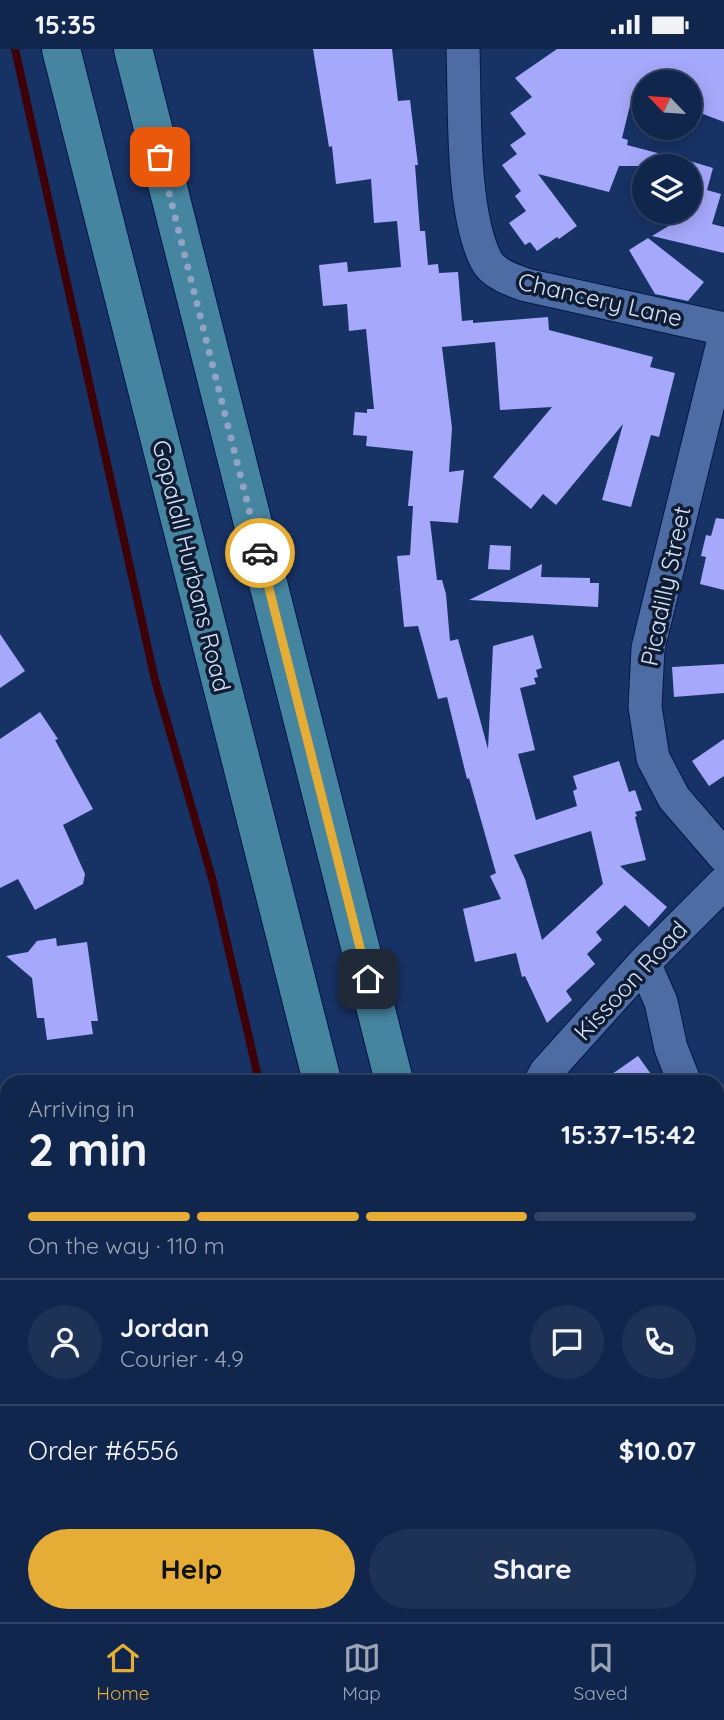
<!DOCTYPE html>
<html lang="en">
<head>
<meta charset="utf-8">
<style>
  :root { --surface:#11264c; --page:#1e3256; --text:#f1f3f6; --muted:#9ca5b5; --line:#304364; --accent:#e5ad35 }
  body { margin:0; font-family:Quicksand,sans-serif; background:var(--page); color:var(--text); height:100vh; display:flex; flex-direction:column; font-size:26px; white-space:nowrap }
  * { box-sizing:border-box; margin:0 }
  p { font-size:23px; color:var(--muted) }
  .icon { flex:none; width:38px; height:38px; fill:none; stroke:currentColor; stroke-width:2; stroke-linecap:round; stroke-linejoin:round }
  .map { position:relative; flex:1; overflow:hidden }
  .sheet { position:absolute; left:0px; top:1026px; width:724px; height:548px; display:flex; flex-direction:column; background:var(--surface); border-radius:21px 21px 0 0; box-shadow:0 4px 18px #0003,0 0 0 2px var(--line) }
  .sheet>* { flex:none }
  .needle { width:46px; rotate:295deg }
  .fabs { position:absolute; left:632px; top:21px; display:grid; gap:14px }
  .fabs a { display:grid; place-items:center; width:70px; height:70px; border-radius:50%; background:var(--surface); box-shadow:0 4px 18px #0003,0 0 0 2px var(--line); font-size:35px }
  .pin { position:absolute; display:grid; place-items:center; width:60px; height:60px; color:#fff; margin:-30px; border-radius:14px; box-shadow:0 4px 10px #0006 }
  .courier { position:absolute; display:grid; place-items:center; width:70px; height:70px; margin:-35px; border:5px solid #e5ad35; border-radius:50%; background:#fff; color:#222; box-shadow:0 2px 9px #0007 }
  .overview em { font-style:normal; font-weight:700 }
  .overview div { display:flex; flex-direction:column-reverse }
  .overview { display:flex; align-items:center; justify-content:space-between; height:119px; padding:0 28px }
  h1 { font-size:46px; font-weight:700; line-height:52px }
  .bar { display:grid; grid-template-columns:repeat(4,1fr); gap:10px 7px; align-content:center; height:84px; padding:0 28px }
  .bar i { height:9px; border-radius:5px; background:var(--line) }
  .bar .on { background:var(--accent) }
  .bar p { grid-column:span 4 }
  .line { display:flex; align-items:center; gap:18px; padding:0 28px; border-top:2px solid var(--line) }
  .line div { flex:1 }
  .round { display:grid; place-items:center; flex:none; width:74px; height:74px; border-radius:37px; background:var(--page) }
  .action { display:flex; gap:14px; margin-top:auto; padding:14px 28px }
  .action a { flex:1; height:80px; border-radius:42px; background:var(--accent); color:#111; font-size:28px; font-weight:700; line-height:80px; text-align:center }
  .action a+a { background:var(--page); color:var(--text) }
  .status { display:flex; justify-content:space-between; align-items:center; height:49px; padding:0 35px; background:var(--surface); direction:ltr }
  .status svg { height:19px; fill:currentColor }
  .tabs { display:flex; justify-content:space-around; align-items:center; height:98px; border-top:2px solid var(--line); background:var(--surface); font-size:19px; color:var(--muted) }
  .tabs a { display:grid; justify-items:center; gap:4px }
  .tabs .on { color:var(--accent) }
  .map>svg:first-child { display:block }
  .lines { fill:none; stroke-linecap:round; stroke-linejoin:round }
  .stream { stroke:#3d0006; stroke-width:8 }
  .building { fill:#a6a8fb; fill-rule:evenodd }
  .minor-casing { stroke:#021748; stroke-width:35 }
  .major-casing { stroke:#021748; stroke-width:40 }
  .minor { stroke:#4d6ca4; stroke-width:33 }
  .major { stroke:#46859f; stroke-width:38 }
  .done { stroke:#91a4c6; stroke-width:7; stroke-dasharray:0 12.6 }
  .route { stroke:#e5ad35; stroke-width:9 }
  .labels { text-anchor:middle; stroke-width:7; stroke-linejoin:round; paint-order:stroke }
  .street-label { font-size:24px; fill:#d3e2fb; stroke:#0f1c32 }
</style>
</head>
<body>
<div class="status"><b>15:35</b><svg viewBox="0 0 49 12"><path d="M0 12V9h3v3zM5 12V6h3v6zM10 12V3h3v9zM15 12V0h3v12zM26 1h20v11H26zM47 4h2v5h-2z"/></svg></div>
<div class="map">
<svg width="724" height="1573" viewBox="0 0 724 1573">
  <rect width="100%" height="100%" fill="#173265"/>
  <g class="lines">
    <path class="stream" d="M15,0L155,631L212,829L259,1032
      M409,1566V1573"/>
  </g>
  <path class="building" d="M313,0H392L398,52L410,51L418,116H415L420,182H425L428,216L438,215L439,224L458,223L462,272L473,271V274L548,268L549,281L653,308L650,318L675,324L659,388L651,386L631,458L602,451L623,375L556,456L543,445L531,460L493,428L552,358L500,361L495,293L442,298L452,379L449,423L464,421L458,474L430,472L437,531H442L446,545L450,592L458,590L488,700L493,597L533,586L542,619L536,621L538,628L534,629L536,635L520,639L535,701L518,705L536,771L577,757L573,742L577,740L573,727L619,712L629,743L635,741L642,761L635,763L637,767L635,768L646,811L620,817L667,858L649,878L625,856L596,883L602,891L587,905L595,915L566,942L572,951L547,974L525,927L522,928L516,904L475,913L463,860L501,850L490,827L496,824L469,729L467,730L447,648L438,650L418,577L404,578L397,507L410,506L413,457H408L413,402L366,397L367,387L353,386L355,363L367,364V360H374L366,280L349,282L347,255L323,257L319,216L347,213L348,223L401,218L397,172L374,174L371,130L336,135L332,97L329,98ZM591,782L603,835L542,891L525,830L514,806Z
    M557,0H724V73L690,60V33H644L643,47L633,44L622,89L628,91L627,96L680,110L679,117H619L609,143L538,125L577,177L559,190L557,188L537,202L530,193L525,196L509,174L526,162L515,147L521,142L502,116L517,105L510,96L526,85L510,64L532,48L515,29Z
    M690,112L713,119L707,141L721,145L712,175L724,178V204L652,187L690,164Z
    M648,189L704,233L688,252L655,245L629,201Z
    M716,469L724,470V541L700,535L706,508L701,507L706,486L711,487Z
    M490,496L511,497L510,521L488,520Z
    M542,515L541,528L590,529V534H599L598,558L469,551Z
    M0,585L25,622L0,639Z
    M724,615V644L674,648L672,618Z
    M40,663L58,690L55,691L93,760L63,776L85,825L83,835L35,861L18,830L0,839V690Z
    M724,690V727L709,737L692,712Z
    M56,889L57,897L87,893L98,972H91L93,985L47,991L44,969H37L32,929L6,907L28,903L37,892Z
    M638,1007L656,1032H602Z"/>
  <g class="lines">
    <defs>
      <path id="minor" d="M463,0C465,56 461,162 486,211C493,225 512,231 526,236L724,280
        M724,290L648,599L645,658L653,709L674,749L724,807
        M644,914L661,953L671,999L684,1032
        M541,1032L546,1023L644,914L724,834
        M718,1086L724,1095
        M718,1565L723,1573
        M8,1573L17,1566"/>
      <path id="major" d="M61,0L322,1032
        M133,0L394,1032
        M456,1566L458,1573
        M528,1566L530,1573"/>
    </defs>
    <use href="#minor" class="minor-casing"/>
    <use href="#major" class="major-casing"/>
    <use href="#minor" class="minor"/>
    <use href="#major" class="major"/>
  </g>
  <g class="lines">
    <path class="done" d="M160,108L260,504"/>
    <path class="route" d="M260,504L368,930"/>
  </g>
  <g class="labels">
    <g class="street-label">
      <text transform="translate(600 251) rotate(13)" y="8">Chancery Lane</text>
      <text transform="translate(191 517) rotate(76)" y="8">Gopalall Hurbans Road</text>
      <text transform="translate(666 537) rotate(-78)" y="8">Picadilly Street</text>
      <text transform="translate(631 932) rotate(-47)" y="8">Kissoon Road</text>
    </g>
  </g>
</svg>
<div class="fabs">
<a><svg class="needle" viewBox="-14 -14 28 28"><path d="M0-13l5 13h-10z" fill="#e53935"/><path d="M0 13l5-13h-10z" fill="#9ca5b5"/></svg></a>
<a><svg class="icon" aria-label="layers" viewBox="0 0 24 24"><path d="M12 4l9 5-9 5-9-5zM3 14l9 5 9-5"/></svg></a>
</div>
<div class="pin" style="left:160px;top:108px;background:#ea580c"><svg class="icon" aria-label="bag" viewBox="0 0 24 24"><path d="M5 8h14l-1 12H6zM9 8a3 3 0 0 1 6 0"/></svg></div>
<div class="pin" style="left:368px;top:930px;background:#1f2937"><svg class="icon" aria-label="home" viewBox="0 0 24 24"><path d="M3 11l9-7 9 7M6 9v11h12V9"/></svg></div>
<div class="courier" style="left:260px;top:504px"><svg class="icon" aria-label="car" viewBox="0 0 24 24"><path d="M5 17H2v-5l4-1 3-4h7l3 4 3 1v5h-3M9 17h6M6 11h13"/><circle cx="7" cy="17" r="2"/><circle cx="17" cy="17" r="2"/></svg></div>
<section class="sheet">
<div class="overview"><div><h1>2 min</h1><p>Arriving in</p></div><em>15:37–15:42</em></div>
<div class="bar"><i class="on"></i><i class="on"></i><i class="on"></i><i></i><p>On the way · 110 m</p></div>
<div class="line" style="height:126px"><a class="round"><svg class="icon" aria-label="person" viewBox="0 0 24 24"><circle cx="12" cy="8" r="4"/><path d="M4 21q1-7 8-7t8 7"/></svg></a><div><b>Jordan</b><p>Courier · 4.9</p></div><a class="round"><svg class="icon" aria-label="chat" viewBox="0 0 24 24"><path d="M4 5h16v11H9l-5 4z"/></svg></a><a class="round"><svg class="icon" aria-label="phone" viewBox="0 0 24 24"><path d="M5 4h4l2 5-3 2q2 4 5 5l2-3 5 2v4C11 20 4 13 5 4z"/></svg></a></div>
<div class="line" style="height:91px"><div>Order #6556</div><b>$10.07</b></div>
<div class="action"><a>Help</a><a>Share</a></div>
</section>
</div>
<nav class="tabs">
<a class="on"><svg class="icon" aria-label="home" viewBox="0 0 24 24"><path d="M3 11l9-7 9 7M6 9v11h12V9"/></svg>Home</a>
<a><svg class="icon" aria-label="map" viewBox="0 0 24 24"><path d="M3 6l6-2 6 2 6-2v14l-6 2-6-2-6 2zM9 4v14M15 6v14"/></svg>Map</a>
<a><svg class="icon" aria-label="saved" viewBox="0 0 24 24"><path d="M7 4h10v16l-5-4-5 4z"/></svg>Saved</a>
</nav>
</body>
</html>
